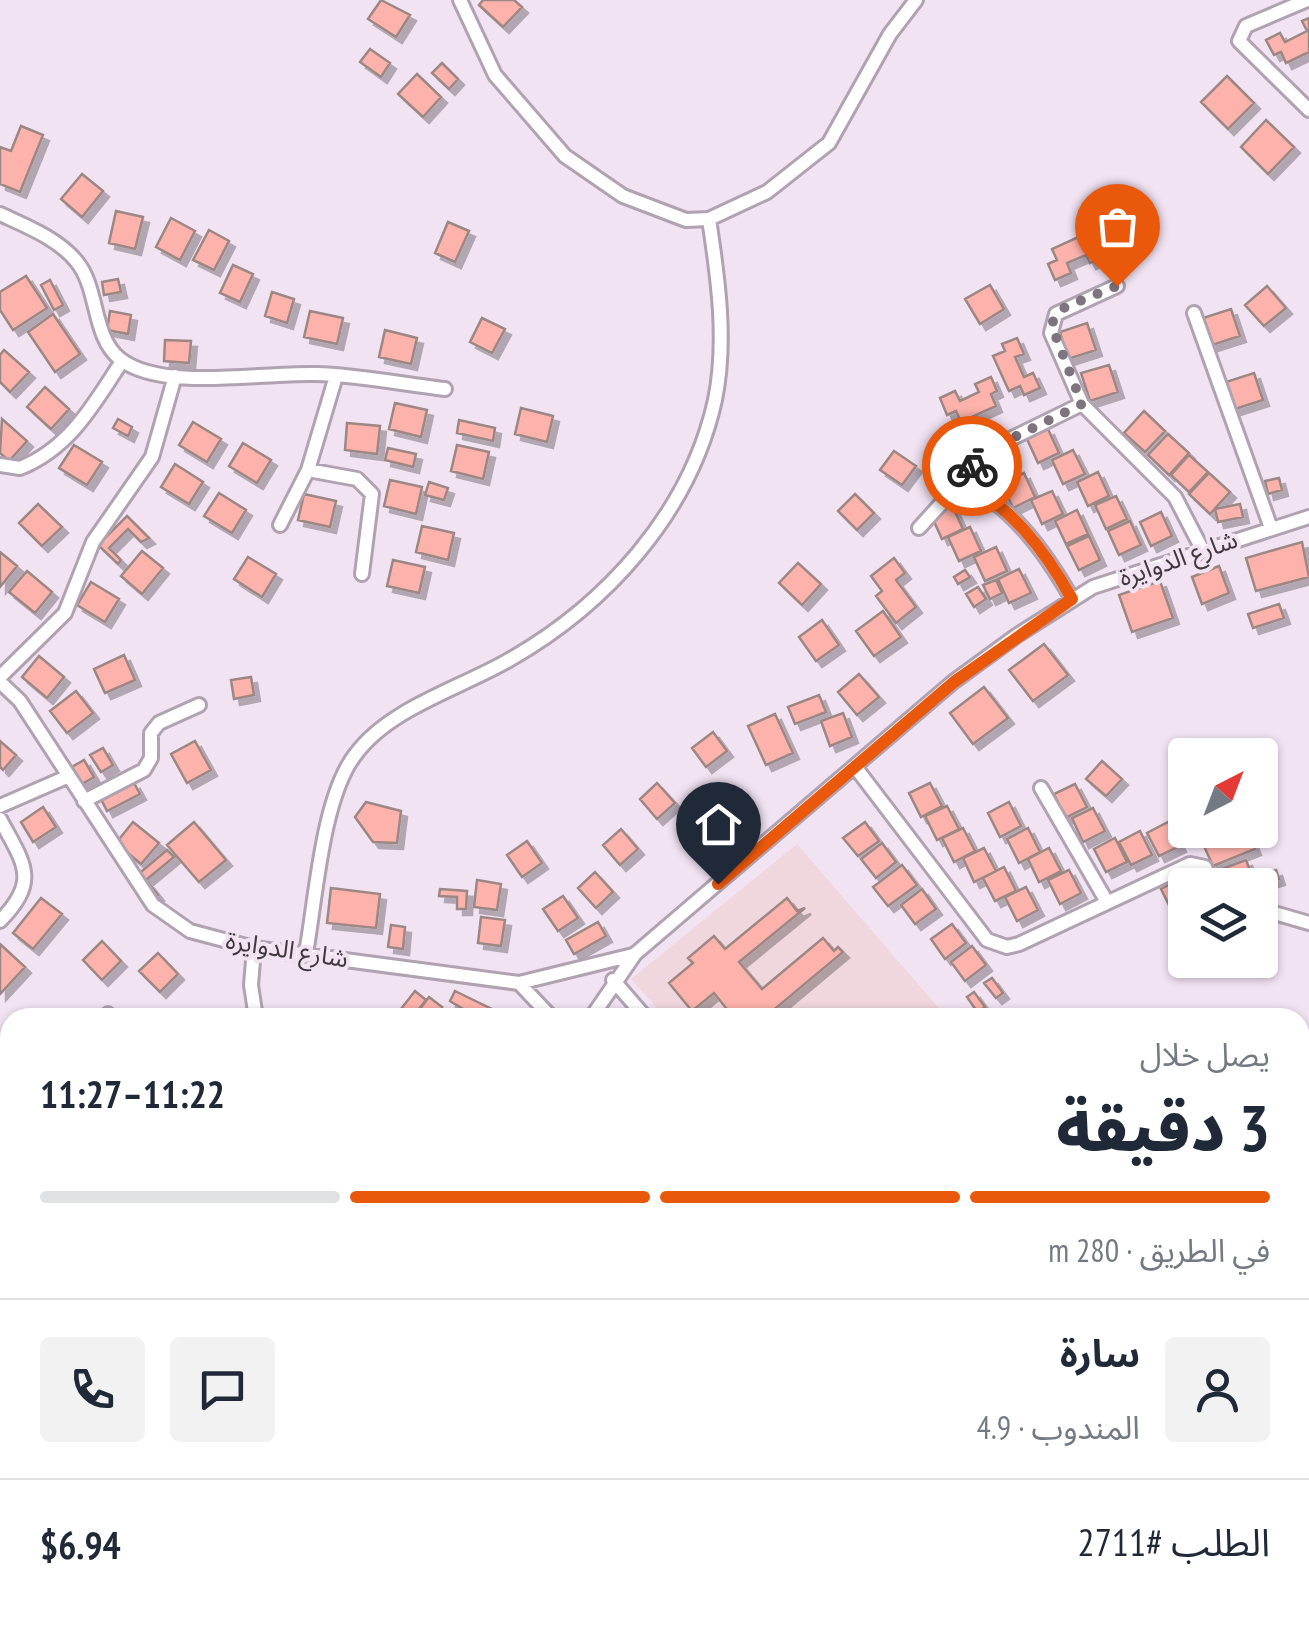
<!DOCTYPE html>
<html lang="ar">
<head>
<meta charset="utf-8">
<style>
  :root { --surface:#fff; --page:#f2f2f3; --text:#1f2937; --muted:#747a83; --line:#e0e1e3; --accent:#ea580c }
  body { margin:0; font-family:"PT Sans Narrow","Noto Sans Arabic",sans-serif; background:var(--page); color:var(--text); direction:rtl; height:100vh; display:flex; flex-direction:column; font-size:38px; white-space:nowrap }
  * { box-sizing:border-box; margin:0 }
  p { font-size:32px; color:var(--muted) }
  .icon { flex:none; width:55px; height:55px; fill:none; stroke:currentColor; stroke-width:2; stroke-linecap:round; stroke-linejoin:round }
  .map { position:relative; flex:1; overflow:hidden; direction:ltr }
  .sheet { position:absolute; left:0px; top:1008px; width:1310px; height:622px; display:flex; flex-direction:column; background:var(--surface); border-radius:30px 30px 0 0; box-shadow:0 2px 8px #0004; direction:rtl }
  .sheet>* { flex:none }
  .needle { width:65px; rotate:42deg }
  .controls { position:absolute; left:1168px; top:738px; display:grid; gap:20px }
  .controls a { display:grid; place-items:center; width:110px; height:110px; border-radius:10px; background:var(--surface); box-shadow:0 2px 8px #0004; font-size:50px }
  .pin { position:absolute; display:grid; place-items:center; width:85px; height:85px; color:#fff; margin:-102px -42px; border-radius:50% 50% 50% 0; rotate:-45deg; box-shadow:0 0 10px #0007 }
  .pin .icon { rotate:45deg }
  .courier { position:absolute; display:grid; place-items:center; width:100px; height:100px; margin:-50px; border:8px solid #ea580c; border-radius:50%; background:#fff; color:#222; box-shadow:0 2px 12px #0007 }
  .head em { font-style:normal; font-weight:800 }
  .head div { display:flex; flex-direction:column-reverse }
  .head { display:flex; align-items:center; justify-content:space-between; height:170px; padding:0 40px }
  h1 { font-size:65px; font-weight:800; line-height:75px }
  .bar { display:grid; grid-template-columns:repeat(4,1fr); gap:15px 10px; align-content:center; height:120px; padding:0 40px }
  .bar i { height:12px; border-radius:8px; background:var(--line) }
  .bar .current { background:var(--accent) }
  .bar p { grid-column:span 4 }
  .line { display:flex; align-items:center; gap:25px; padding:0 40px; border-top:2px solid var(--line) }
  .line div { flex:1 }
  .round { display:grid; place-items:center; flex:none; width:105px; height:105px; border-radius:10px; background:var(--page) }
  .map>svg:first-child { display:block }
  .education { fill:#f0d7de }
  .building { fill:#fdb3ac; stroke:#9c8784; stroke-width:2.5; filter:url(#shadow) }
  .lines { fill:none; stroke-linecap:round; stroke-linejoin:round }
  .minor-casing { stroke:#b0a2b1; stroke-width:18 }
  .minor { stroke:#fff; stroke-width:12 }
  .done { stroke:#7e747e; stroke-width:10; stroke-dasharray:0 18 }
  .route { stroke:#ea580c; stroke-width:12 }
  .labels { text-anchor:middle; stroke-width:8; stroke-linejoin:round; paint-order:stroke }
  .street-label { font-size:25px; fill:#3f393f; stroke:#f2e3f3 }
</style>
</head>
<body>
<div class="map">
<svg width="1309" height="1629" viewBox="0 0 1309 1629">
  <defs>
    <filter id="shadow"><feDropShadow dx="6" dy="6" stdDeviation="0" flood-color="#0004"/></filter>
  </defs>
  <rect width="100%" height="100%" fill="#f2e3f3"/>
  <path class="education" d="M797,844L944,1014L939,1018L665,1017L631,979Z"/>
  <path class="building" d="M381,0L410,15L396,37L368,19Z
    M483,0H514L522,7L503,27L479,5Z
    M1309,18V52L1286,63L1281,52L1274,55L1266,40L1280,33L1285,42L1307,31L1302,21Z
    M370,49L390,63L381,77L360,62Z
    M442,63L458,79L449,89L432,73Z
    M417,74L441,97L423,117L398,94Z
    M1227,76L1254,103L1228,129L1201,102Z
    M1266,120L1294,147L1268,174L1241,147Z
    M21,126L43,135L20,192L0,184V147L11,151Z
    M82,174L103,191L82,217L61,199Z
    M116,211L143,217L135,249L109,243Z
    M171,218L195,231L180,260L156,247Z
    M448,222L469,231L455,262L435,253Z
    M209,230L229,241L214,270L193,260Z
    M1087,233L1092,245L1099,242L1105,256L1090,263L1086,255L1067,263L1071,273L1055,280L1048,264L1057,260L1052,249Z
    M233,265L253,274L240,302L220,293Z
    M26,276L47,308L13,330L0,310V292Z
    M118,279L121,292L104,295L102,282Z
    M50,280L63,305L54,310L41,285Z
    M990,285L1004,309L980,324L965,299Z
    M1267,286L1286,308L1264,326L1245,305Z
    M272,292L294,299L287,323L265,316Z
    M1231,309L1240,336L1212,345L1203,318Z
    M110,311L131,315L128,334L107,330Z
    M310,311L343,318L337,344L304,337Z
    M53,314L80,354L55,372L28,332Z
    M482,318L505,329L492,353L470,342Z
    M1087,323L1096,350L1068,359L1060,332Z
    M385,330L417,338L411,364L379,357Z
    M1017,338L1024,354L1015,357L1024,377L1033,373L1040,388L1024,395L1020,386L1009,391L993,356L1005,351L1002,344Z
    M165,340L191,341L189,363L164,361Z
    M4,350L29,372L10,392L0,382V355Z
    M1109,365L1118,392L1090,401L1081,373Z
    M1254,373L1263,400L1235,409L1226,382Z
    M991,377L997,391L991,394L996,406L961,422L956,411L947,415L940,398L955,391L960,401L979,392L975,384Z
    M45,387L69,409L51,429L27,407Z
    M395,403L427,410L421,437L389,429Z
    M521,408L553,416L547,442L515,434Z
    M1144,411L1165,431L1145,452L1124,433Z
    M2,419L27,441L9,461L0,453Z
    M118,419L132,427L128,436L113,428Z
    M459,420L495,428L493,441L457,433Z
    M193,422L221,439L207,462L179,445Z
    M347,423L380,426L377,454L345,450Z
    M1048,429L1059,453L1038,463L1027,439Z
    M1168,434L1189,453L1169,475L1148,455Z
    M243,443L271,460L257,483L229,466Z
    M74,445L102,462L87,485L59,468Z
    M457,445L489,452L483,479L451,471Z
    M388,448L416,454L413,467L385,460Z
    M1073,450L1085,474L1063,484L1052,460Z
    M894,451L916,466L902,485L880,470Z
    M999,453L1010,477L989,487L978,463Z
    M1189,455L1208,472L1189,492L1171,475Z
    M175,464L203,482L189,504L161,487Z
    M1098,472L1109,496L1088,506L1077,482Z
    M1024,473L1035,497L1013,508L1002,484Z
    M1209,473L1230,492L1210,514L1189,494Z
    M1279,478L1282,490L1268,494L1265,481Z
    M390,480L422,487L416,514L384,506Z
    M429,482L448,488L444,500L425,495Z
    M1052,491L1063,514L1042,524L1031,500Z
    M219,493L246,510L232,533L204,516Z
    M304,494L336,501L330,527L298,520Z
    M855,494L874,513L857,530L838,511Z
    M1116,496L1127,519L1106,529L1095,505Z
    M38,504L62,527L42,546L19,523Z
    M1240,504L1243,517L1218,522L1215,509Z
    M952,505L963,529L942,539L931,515Z
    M1077,510L1088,534L1066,544L1055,521Z
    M1161,512L1172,536L1151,546L1140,522Z
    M127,516L149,538L141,542L128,529L109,548L121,560L118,564L98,545Z
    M1130,521L1141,545L1119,555L1108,531Z
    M422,526L454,533L448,560L416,552Z
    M970,527L981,551L959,561L948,537Z
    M1089,536L1100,560L1079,570L1067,546Z
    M1302,542L1309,577L1256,591L1246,558Z
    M996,547L1007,571L985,581L974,557Z
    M142,551L163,568L142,594L121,576Z
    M0,552L17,566L0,587Z
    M248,557L276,574L262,597L234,579Z
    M894,558L905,573L896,580L916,607L896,623L876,596L882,591L871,576Z
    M393,560L425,567L419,593L387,586Z
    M798,563L821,584L802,605L779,583Z
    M1219,566L1229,593L1202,604L1192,577Z
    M1019,569L1031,593L1009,603L998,579Z
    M965,570L970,577L958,584L954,577Z
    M27,571L52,592L35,613L9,592Z
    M996,580L1002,593L990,599L983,585Z
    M1160,581L1173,618L1132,632L1119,595Z
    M91,582L119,599L105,622L77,605Z
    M978,587L986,599L974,607L966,594Z
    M1279,604L1284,618L1253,628L1248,614Z
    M883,611L901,637L874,656L856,631Z
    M822,620L839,645L816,661L799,637Z
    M1044,644L1068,675L1033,701L1009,670Z
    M124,655L135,680L105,693L94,669Z
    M39,656L64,677L47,698L22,677Z
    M859,674L879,697L857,715L838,692Z
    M251,677L254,695L234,699L231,680Z
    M984,687L1008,718L973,744L950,713Z
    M76,691L93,713L67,733L50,711Z
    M819,695L826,712L795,724L788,707Z
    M843,713L852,737L830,746L821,721Z
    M775,714L793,753L766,765L748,726Z
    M713,732L727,751L706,767L692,748Z
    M0,741L16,755L3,770L0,767Z
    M195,741L211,770L187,783L171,754Z
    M103,748L113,765L101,772L90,755Z
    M84,760L94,777L82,784L72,767Z
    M1102,761L1122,779L1106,796L1086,779Z
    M1185,778V800L1175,792Z
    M134,783L140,794L107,811L101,799Z
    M657,783L675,803L657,819L640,799Z
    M930,783L942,806L921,817L909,793Z
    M1075,784L1087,807L1065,818L1054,794Z
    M366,802L401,811L397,843L373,842L355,817Z
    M1009,802L1021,826L1000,837L988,813Z
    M947,806L959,829L937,840L925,816Z
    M43,807L56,827L33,842L21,822Z
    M1093,808L1105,831L1083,842L1072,818Z
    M133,822L159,843L141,864L116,843Z
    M194,822L226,860L199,882L167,845Z
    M865,822L879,841L858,856L843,838Z
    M1168,822L1180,846L1159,856L1147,833Z
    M963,828L975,851L954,862L942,838Z
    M1028,828L1040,852L1019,863L1007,839Z
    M621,829L638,849L620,865L603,845Z
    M1235,830H1247L1255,849L1213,866L1203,844Z
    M1140,831L1152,855L1131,865L1119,842Z
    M1115,838L1127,862L1106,872L1094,849Z
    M527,841L542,863L522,877L507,855Z
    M882,843L896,862L876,878L861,859Z
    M984,848L996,871L974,882L963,858Z
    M1049,848L1061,871L1039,882L1028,859Z
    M167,850L174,857L146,880L158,895L153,898L135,877Z
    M1246,860L1255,883L1221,885L1216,871Z
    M902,865L917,885L888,906L873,887Z
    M1004,867L1016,891L995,901L983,878Z
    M1069,870L1081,893L1060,904L1048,880Z
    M1276,870L1279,879L1263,884L1260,875Z
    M595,872L613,892L596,908L578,888Z
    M1182,878L1185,907L1173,913L1161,889Z
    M477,880L501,884L497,910L474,907Z
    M1026,887L1038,910L1017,921L1005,897Z
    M331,888L380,894L376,928L327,923Z
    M440,889L467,891L466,909H457V897L439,896Z
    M922,889L936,909L915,924L901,905Z
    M563,896L578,918L558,931L543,909Z
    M41,898L62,914L33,949L13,933Z
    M787,898L797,911L805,908L739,962L762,989L823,938L834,951L838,947L843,952L764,1018H724L730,1013L714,993L692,1011L669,983L693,963L688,958L714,936L725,949Z
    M481,917L505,920L501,946L478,943Z
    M598,922L606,936L574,954L566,940Z
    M952,924L966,943L945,959L931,939Z
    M391,925L405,927L403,949L388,947Z
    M102,941L121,961L102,980L83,960Z
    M0,944L25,967L0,994Z
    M972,946L986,965L965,981L951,962Z
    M158,953L178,974L160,992L139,971Z
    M992,978L1003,993L996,998L984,983Z
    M415,991L426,1000L412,1018H394Z
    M455,991L502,1014V1018H478L450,1001Z
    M974,992L985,1007L978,1013L967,997Z
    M429,997L442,1007L434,1018L419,1010Z
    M1308,1487H1309V1522L1300,1516V1498Z
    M0,1564L10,1580V1599L0,1606Z
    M572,1620H608L604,1629H567Z
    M1229,1620H1273L1270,1629H1226Z"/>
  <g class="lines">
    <defs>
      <path id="minor" d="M460,0L495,75L565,156L623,196L686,220L709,219L767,192L829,143L890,34L916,0
        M1307,0L1246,26L1239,41L1309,110
        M0,214C26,226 59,239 77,262C99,289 92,337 120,359C162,392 264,372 316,374C358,375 402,384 445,389
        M1117,286L1056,314L1051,333L1082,404L1175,497L1202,549
        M1194,313L1271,528
        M0,465L20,468C70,448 94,404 122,361
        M308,470L357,479L372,494L362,574
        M960,480C1012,506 1044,550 1072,599
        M280,525L308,470L336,376
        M919,528L992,448L1082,404
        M0,677L65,613L93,542L152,457L175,376
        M0,682L20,701L153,905L190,931L254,948L519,983L633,955
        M856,768L987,940L1007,947L1019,944L1190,864L1205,867L1213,885
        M1041,788L1107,902
        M84,801L144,770L151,758V733L159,723L199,705
        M0,806L69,776
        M0,819C24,864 40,880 0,921
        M1260,909L1309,923
        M254,948L251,985L256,1018
        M306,953C316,898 322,798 355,755C389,708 461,688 509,660C606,605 690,513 715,400C727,341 718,278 709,219
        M613,980L646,1018
        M519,983L552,1018
        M108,1014L112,1018
        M591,1018L635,954L953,682L1016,636L1093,587L1309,517
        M1300,1591L1309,1600
        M0,1627L16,1620
        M118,1629L119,1620
        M377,1629L380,1620"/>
    </defs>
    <use href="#minor" class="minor-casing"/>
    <use href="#minor" class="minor"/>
  </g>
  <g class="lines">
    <path class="done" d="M972,466L992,448L1082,404L1051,324L1065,307L1117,286"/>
    <path class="route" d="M718,884L954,682L1072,599C1044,549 1012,507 960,480L972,466"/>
  </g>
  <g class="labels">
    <g class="street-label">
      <text transform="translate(1178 558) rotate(-19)" y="9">شارع الدوايرة</text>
      <text transform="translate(287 949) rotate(9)" y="9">شارع الدوايرة</text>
    </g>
  </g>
</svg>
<div class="controls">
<a><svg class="needle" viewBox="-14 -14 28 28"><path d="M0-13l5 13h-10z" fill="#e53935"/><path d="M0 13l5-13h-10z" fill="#747a83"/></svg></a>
<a><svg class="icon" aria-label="layers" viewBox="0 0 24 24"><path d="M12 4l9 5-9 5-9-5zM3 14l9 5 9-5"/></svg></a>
</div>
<div class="pin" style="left:1117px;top:286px;background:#ea580c"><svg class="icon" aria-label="bag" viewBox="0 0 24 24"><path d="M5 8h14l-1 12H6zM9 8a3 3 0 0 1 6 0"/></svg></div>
<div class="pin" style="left:718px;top:884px;background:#1f2937"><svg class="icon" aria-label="home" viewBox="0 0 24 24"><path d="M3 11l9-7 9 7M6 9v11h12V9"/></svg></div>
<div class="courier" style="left:972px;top:466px"><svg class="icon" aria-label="bike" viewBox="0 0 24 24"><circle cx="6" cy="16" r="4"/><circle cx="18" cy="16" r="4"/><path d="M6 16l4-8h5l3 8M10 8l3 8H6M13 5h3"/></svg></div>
<section class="sheet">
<div class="head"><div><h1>3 دقيقة</h1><p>يصل خلال</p></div><em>11:22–11:27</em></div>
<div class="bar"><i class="current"></i><i class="current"></i><i class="current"></i><i></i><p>في الطريق · 280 m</p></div>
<div class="line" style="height:180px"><a class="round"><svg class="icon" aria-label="person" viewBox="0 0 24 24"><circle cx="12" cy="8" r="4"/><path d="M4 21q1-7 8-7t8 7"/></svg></a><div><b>سارة</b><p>المندوب · 4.9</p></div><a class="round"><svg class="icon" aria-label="chat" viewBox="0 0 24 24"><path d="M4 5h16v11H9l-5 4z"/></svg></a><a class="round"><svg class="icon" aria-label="phone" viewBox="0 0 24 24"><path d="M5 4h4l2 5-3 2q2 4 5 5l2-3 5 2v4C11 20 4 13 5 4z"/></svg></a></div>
<div class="line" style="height:130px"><div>الطلب #2711</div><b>$6.94</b></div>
</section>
</div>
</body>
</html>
